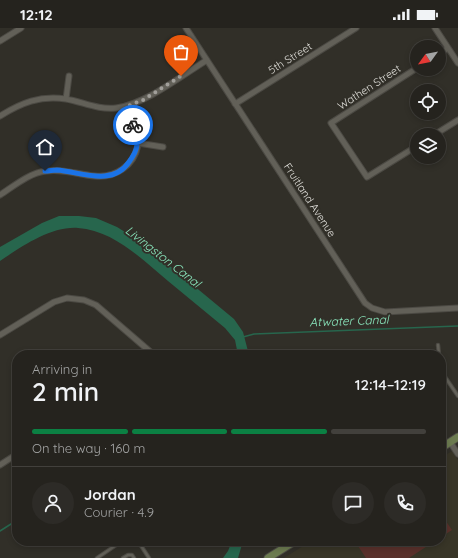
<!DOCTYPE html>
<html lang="en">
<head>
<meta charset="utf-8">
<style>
  :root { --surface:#25231e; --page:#2d2b27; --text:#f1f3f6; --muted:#a3a4a4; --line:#42403c; --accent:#0b8043 }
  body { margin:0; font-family:Quicksand,sans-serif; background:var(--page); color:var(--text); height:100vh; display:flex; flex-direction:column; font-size:15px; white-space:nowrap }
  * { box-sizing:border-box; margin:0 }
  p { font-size:13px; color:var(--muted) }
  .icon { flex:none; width:22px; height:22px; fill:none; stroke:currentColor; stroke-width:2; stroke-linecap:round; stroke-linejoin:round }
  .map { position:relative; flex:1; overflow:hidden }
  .drawer { position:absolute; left:12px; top:322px; width:434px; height:196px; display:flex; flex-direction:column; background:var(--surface); border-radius:16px; box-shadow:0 2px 6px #0003,0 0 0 1px var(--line) }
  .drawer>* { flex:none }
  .needle { width:26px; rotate:237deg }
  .fabs { position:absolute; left:410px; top:12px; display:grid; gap:8px }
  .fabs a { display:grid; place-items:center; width:36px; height:36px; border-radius:50%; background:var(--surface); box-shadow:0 2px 6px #0003,0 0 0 1px var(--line); font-size:20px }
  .pin { position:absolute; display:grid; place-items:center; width:34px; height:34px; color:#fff; margin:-41px -17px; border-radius:50% 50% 50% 0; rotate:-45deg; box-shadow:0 0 4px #0007 }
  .pin .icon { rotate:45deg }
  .courier { position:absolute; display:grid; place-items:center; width:40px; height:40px; margin:-20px; border:3px solid #1a73e8; border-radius:50%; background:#fff; color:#222; box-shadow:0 1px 5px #0007 }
  .head em { font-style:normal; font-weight:600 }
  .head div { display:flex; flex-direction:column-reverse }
  .head { display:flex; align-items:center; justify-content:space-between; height:68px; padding:0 20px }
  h1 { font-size:26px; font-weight:600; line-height:30px }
  .bar { display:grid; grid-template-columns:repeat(4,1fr); gap:6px 4px; align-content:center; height:48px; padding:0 20px }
  .bar i { height:5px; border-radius:3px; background:var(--line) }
  .bar .selected { background:var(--accent) }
  .bar p { grid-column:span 4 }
  .line { display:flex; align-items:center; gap:10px; padding:0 20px; border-top:1px solid var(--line) }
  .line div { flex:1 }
  .round { display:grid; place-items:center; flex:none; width:42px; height:42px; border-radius:21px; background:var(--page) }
  .status { display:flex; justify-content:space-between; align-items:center; height:28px; padding:0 20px; background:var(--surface); direction:ltr }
  .status svg { height:11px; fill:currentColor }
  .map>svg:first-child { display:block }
  .built { fill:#383527 }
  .green { fill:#59312b }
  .water { fill:#27664d }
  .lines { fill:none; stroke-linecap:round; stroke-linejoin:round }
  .stream { stroke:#27664d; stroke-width:1.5 }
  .lane-casing { stroke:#4c4a44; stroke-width:4.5 }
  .street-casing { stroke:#4c4a44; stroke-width:7 }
  .secondary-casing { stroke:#4c4a44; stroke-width:9 }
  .lane { stroke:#626058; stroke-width:2.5 }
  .street { stroke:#626058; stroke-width:5 }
  .secondary { stroke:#6c7b50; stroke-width:7 }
  .done { stroke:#a19f9a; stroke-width:4; stroke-dasharray:0 7.2 }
  .route { stroke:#1a73e8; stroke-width:5 }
  .labels { text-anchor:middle; stroke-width:4; stroke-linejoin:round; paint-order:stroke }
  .street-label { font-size:11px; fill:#dddcd7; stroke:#312f28 }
  .water-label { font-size:12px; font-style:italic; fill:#8ae7bd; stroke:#312f28 }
</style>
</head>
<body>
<div class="status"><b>12:12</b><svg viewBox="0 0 49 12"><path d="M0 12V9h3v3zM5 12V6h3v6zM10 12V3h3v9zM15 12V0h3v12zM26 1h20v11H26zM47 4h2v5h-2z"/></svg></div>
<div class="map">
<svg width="458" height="530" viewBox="0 0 458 530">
  <rect width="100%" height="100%" fill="#312f28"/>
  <path class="built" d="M452,423L458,432V530H284L311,513H441V430Z"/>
  <path class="green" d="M441,486L452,502L441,509Z
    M365,513H435L409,530H366L358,518Z"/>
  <path class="water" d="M59,188H79L96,190L117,199L141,214L234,291L243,304L249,327H238L235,312L225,300C206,284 187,269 168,253C143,232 113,202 78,200C51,198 21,219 0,233V219L42,195Z
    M232,513H243L238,530H223L228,523Z"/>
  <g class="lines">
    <path class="stream" d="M243,309L254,306L458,298
      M0,503L11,496L17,494"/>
    <defs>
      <path id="lane" d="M438,317L439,327
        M441,336L443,346L458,368
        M138,513L149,530
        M97,530L122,513
        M123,530L128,527H132L134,530"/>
      <path id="street" d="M186,0L365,275L372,280L385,284L458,280
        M435,0L458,35
        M0,13L21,0
        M439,26L448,20
        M417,40L331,95L367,149L417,118
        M66,71L69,48
        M235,76L356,0
        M0,88C21,75 40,67 66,71C83,74 98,82 116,80C146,76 181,48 207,32
        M434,107L458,92
        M138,115L163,119
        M0,167C14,158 29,145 46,143C63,140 79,147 95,148C115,150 134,138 138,117C139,111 130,85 128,78
        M0,307L54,274L67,270L84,272L96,277L154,327
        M450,414L458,426
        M0,437L17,426"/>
      <path id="secondary" d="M441,420L458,409
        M268,530L295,513"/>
    </defs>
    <use href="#lane" class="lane-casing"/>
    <use href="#street" class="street-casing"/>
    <use href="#secondary" class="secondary-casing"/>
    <use href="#lane" class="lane"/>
    <use href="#street" class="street"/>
    <use href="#secondary" class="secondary"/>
  </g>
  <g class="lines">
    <path class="done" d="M133,97L128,78L143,72L181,48"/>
    <path class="route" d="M45,143C49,143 53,142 57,142C81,144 112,159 129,134C140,119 138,114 133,97"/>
  </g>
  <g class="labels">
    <g class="street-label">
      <text transform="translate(290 30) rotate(-32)" y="4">5th Street</text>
      <text transform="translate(369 59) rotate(-33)" y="4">Wathen Street</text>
      <text transform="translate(310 172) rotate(57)" y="4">Fruitland Avenue</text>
    </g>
    <g class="water-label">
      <text transform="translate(163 229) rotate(38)" y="4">Livingston Canal</text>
      <text transform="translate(349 293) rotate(-2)" y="4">Atwater Canal</text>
    </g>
  </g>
</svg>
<div class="fabs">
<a><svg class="needle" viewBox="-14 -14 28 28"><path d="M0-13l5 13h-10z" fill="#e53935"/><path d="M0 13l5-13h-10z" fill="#a3a4a4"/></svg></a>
<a><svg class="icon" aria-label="locate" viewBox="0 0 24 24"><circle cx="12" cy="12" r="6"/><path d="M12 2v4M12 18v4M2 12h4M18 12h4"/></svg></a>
<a><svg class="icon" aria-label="layers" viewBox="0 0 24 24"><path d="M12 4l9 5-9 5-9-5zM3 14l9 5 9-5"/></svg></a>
</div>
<div class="pin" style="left:181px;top:48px;background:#ea580c"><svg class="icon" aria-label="bag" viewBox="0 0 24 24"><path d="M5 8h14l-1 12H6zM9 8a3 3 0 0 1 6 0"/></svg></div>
<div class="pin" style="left:45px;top:143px;background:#1f2937"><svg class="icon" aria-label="home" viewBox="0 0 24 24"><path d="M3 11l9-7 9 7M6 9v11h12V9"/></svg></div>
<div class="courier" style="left:133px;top:97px"><svg class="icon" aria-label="bike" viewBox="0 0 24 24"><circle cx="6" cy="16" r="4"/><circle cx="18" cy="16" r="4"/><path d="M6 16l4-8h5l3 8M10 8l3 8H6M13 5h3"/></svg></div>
<section class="drawer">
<div class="head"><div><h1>2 min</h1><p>Arriving in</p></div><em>12:14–12:19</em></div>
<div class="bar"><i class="selected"></i><i class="selected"></i><i class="selected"></i><i></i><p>On the way · 160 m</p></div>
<div class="line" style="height:72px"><a class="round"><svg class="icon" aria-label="person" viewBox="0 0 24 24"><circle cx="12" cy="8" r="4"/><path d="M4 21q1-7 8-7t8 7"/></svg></a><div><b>Jordan</b><p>Courier · 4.9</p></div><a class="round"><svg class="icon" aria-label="chat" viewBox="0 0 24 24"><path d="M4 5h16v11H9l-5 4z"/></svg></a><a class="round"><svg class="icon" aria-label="phone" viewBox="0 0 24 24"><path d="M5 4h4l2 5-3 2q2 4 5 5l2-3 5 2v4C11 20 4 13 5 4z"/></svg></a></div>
</section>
</div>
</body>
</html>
